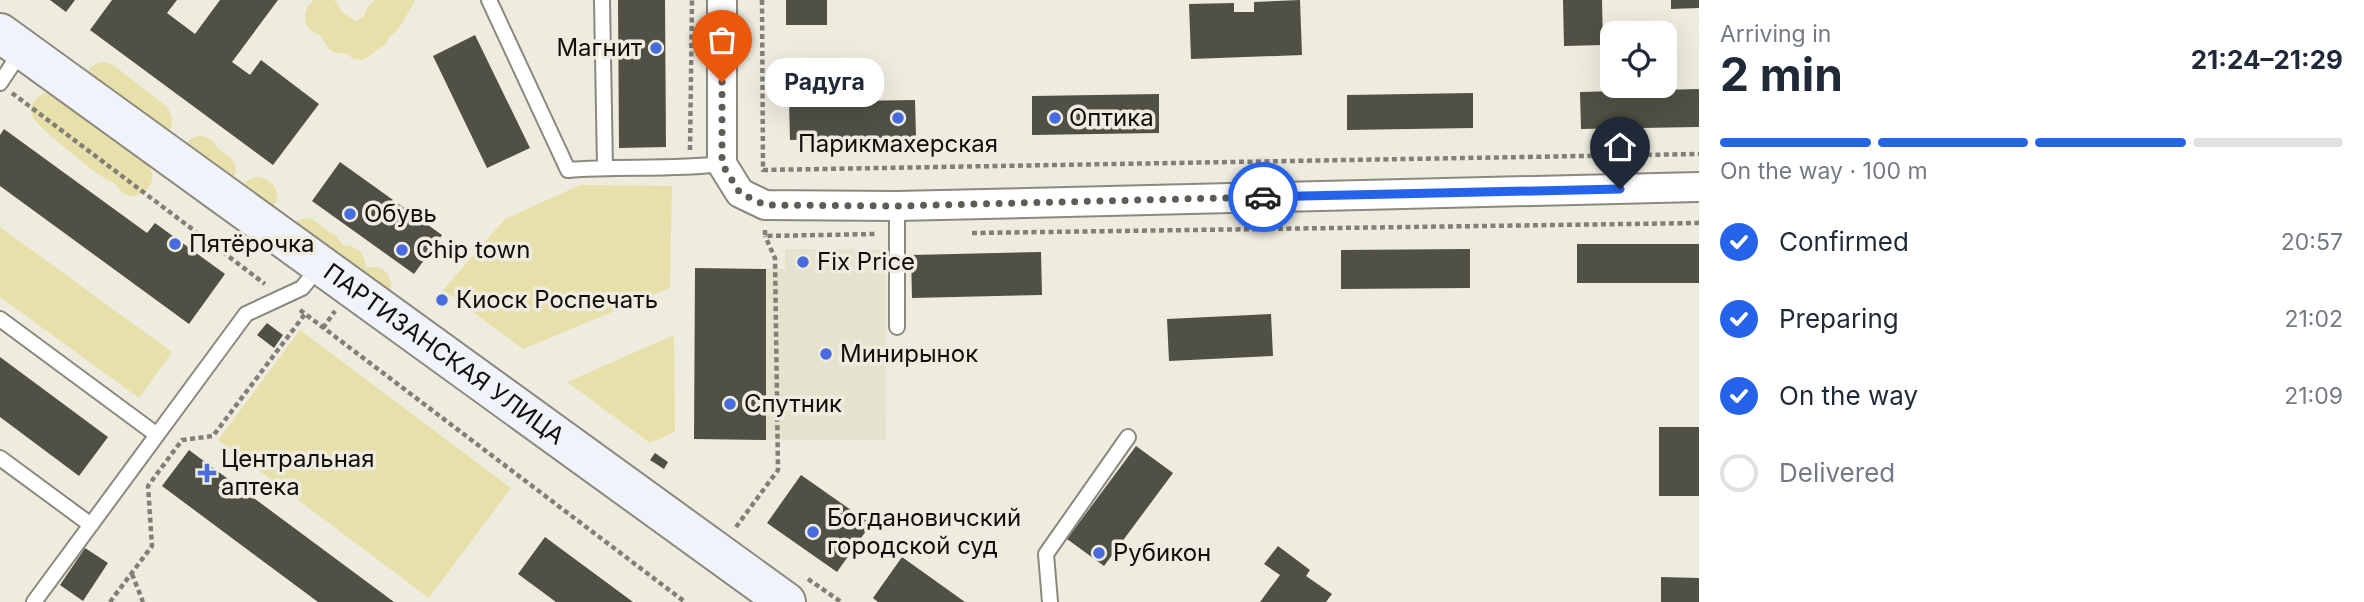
<!DOCTYPE html>
<html lang="en">
<head>
<meta charset="utf-8">
<style>
  :root { --surface:#fff; --page:#f2f2f3; --text:#1f2937; --muted:#747a83; --line:#e0e1e3; --accent:#2563eb }
  body { margin:0; font-family:Inter,sans-serif; background:var(--page); color:var(--text); height:100vh; display:flex; flex-direction:column; font-size:26px; white-space:nowrap }
  * { box-sizing:border-box; margin:0 }
  p { font-size:23px; color:var(--muted) }
  .icon { flex:none; width:38px; height:38px; fill:none; stroke:currentColor; stroke-width:2; stroke-linecap:round; stroke-linejoin:round }
  .map { position:relative; flex:1; overflow:hidden }
  .sheet { display:flex; flex-direction:column; background:var(--surface); width:665px }
  .sheet>* { flex:none }
  .buttons { position:absolute; left:1600px; top:21px; display:grid; gap:14px }
  .buttons a { display:grid; place-items:center; width:77px; height:77px; border-radius:14px; background:var(--surface); box-shadow:0 7px 28px #0002; font-size:35px }
  .pin { position:absolute; display:grid; place-items:center; width:60px; height:60px; color:#fff; margin:-72px -30px; border-radius:50% 50% 50% 0; rotate:-45deg; box-shadow:0 0 7px #0007 }
  .pin .icon { rotate:45deg }
  .courier { position:absolute; display:grid; place-items:center; width:70px; height:70px; margin:-35px; border:5px solid #2563eb; border-radius:50%; background:#fff; color:#222; box-shadow:0 2px 9px #0007 }
  .bubble { position:absolute; height:49px; border-radius:21px; background:var(--surface); box-shadow:0 7px 28px #0002; font-size:23px; font-weight:700; line-height:49px; text-align:center }
  .overview em { font-style:normal; font-weight:700 }
  .overview div { display:flex; flex-direction:column-reverse }
  .overview { display:flex; align-items:center; justify-content:space-between; height:119px; padding:0 21px }
  h1 { font-size:46px; font-weight:700; line-height:52px }
  .bar { display:grid; grid-template-columns:repeat(4,1fr); gap:10px 7px; align-content:center; height:84px; padding:0 21px }
  .bar i { height:9px; border-radius:5px; background:var(--line) }
  .bar .selected { background:var(--accent) }
  .bar p { grid-column:span 4 }
  ol { padding:0 21px; list-style:none }
  li { display:flex; align-items:center; gap:21px; height:77px }
  li p { margin-inline-start:auto }
  li .icon { padding:7px; border-radius:50%; background:var(--accent); color:#fff; stroke-width:4 }
  li:last-child { color:var(--muted) }
  li i { width:38px; height:38px; border:4px solid var(--line); border-radius:50% }
  main { display:flex; flex:1; min-height:0 }
  .map>svg:first-child { display:block }
  .built { fill:#e5e3ce }
  .green { fill:#e7e0ab }
  .building { fill:#515045 }
  .lines { fill:none; stroke-linecap:round; stroke-linejoin:round }
  .lane-casing { stroke:#8b897d; stroke-width:18 }
  .street-casing { stroke:#8b897d; stroke-width:32 }
  .secondary-casing { stroke:#8b897d; stroke-width:42 }
  .path { stroke:#817f77; stroke-width:4.5; stroke-dasharray:5 3.5; stroke-linecap:butt }
  .lane { stroke:#fff; stroke-width:14 }
  .street { stroke:#fff; stroke-width:28 }
  .secondary { stroke:#f0f3f9; stroke-width:38 }
  .done { stroke:#5e5c55; stroke-width:7; stroke-dasharray:0 12.6 }
  .route { stroke:#2563eb; stroke-width:9 }
  .poi-dot { fill:#486bde; stroke:#eeecdf; stroke-width:2.5 }
  .labels { text-anchor:middle; stroke-width:7; stroke-linejoin:round; paint-order:stroke }
  .poi-label { font-size:24px; fill:#100f0b; stroke:#eeecdf; text-anchor:start }
  .street-label { font-size:24px; fill:#100f0b; stroke:#eeecdf }
</style>
</head>
<body>
<main>
<div class="map">
<svg width="1699" height="602" viewBox="0 0 1699 602">
  <rect width="100%" height="100%" fill="#eeecdf"/>
  <path class="built" d="M785,249H885L886,440H766V269H785Z"/>
  <path class="green" d="M314,0H333L337,2L342,12L356,21L364,16L367,7L375,0H415C411,9 405,17 401,25C396,34 389,34 386,44L363,60L354,59L345,53H336L329,49L320,35L311,31L306,24L305,15L307,7Z
    M100,62L109,63L116,67L167,107C174,118 174,126 165,137L84,80C87,70 90,66 100,62Z
    M47,92H55L103,131C111,141 126,148 135,157C140,161 148,162 151,170C157,184 142,200 127,195C121,193 120,188 116,185C109,179 100,177 94,171C84,163 34,124 32,116C28,104 37,96 47,92Z
    M198,136C215,137 212,143 221,151C233,161 239,161 234,179L185,146L190,139Z
    M256,177C276,178 284,197 270,212L242,187L248,180Z
    M580,185L672,186L670,288L523,349L443,290L505,219Z
    M305,218C316,219 317,223 325,229C333,235 338,234 342,245C357,246 365,252 366,268C384,263 395,277 390,295L291,227L297,221Z
    M0,227L172,352L139,398L0,297Z
    M300,330L511,488L429,598L218,440Z
    M674,335L675,432L650,443L567,382Z"/>
  <path class="building" d="M50,0H75L66,12Z
    M112,0H177L167,13L195,34L220,0H278L232,62L250,75L261,60L319,104L273,165L90,30Z
    M618,0H665L666,147L619,148Z
    M786,0H827V25H786Z
    M1300,0L1302,55L1191,59L1189,4L1234,3V12H1254V2Z
    M1563,0H1602L1603,45L1564,46Z
    M1671,0H1699V8L1671,9Z
    M475,35L530,148L487,168L433,56Z
    M1699,89V127L1581,129L1580,92Z
    M1473,93V128L1347,130V95Z
    M1159,94V133L1032,135V96Z
    M915,100L916,137L790,140L789,102Z
    M4,129L147,233L155,223L225,274L189,324L0,186V135Z
    M340,162L442,235L414,274L312,201Z
    M1577,244H1699V283H1577Z
    M1470,249V288L1341,289V250Z
    M1041,252L1042,295L912,298L911,255Z
    M695,268L766,269V440L694,439Z
    M1271,314L1273,356L1169,361L1167,319Z
    M267,323L283,335L274,348L257,335Z
    M0,357L108,437L79,476L0,417Z
    M1659,427H1699V496H1659Z
    M1136,446L1173,473L1104,566L1067,539Z
    M189,450L394,602H318L162,486Z
    M655,453L668,462L664,469L650,460Z
    M801,475L871,524L837,572L767,523Z
    M545,537L633,602H556L518,574Z
    M1278,546L1310,570L1306,576L1332,594L1326,602H1260L1280,575L1264,564Z
    M85,548L108,563L83,601L60,585Z
    M902,557L965,602H878L873,598Z
    M1661,577L1699,578V602H1661Z"/>
  <g class="lines">
    <defs>
      <path id="lane" d="M489,0L568,170C620,166 671,170 722,164
        M602,0L605,167
        M0,83L22,50
        M897,206V327
        M0,319L157,435
        M0,458L91,525
        M34,602L246,314L302,288L319,267
        M1050,602L1046,554L1128,437"/>
      <path id="street" d="M722,0V164L740,193L765,205L897,206L1699,187"/>
      <g id="secondary">
        <path id="s1" d="M0,33L786,602"/>
      </g>
    </defs>
    <use href="#lane" class="lane-casing"/>
    <use href="#street" class="street-casing"/>
    <use href="#secondary" class="secondary-casing"/>
    <path class="path" d="M762,0L763,170L1699,154
      M12,93L265,284
      M690,150L692,0
      M765,230V236L876,234
      M972,233L1699,223
      M300,310L685,602
      M323,328L335,311
      M736,527L778,470L775,258L765,236
      M132,574L143,602
      M808,579L841,602
      M110,602L152,546L148,486L182,440L213,436L305,314"/>
    <use href="#lane" class="lane"/>
    <use href="#street" class="street"/>
    <use href="#secondary" class="secondary"/>
  </g>
  <g class="lines">
    <path class="done" d="M722,82V164L740,193L765,205L897,206L1263,197"/>
    <path class="route" d="M1263,197L1620,189"/>
  </g>
  <g class="poi-dot">
    <circle cx="656" cy="48" r="7"/>
    <circle cx="898" cy="118" r="7"/>
    <circle cx="1055" cy="118" r="7"/>
    <circle cx="350" cy="214" r="7"/>
    <circle cx="175" cy="244" r="7"/>
    <circle cx="402" cy="250" r="7"/>
    <circle cx="803" cy="262" r="7"/>
    <circle cx="442" cy="300" r="7"/>
    <circle cx="826" cy="354" r="7"/>
    <circle cx="730" cy="404" r="7"/>
    <path d="M203.5 462.5h7v7h7v7h-7v7h-7v-7h-7v-7h7z"/>
    <circle cx="813" cy="532" r="7"/>
    <circle cx="1099" cy="553" r="7"/>
  </g>
  <g class="labels">
    <g class="poi-label">
      <text x="642" y="56" text-anchor="end">Магнит</text>
      <text x="1069" y="126">Оптика</text>
      <text x="898" y="152" text-anchor="middle">Парикмахерская</text>
      <text x="364" y="222">Обувь</text>
      <text x="189" y="252">Пятёрочка</text>
      <text x="416" y="258">Chip town</text>
      <text x="817" y="270">Fix Price</text>
      <text x="456" y="308">Киоск Роспечать</text>
      <text x="840" y="362">Минирынок</text>
      <text x="744" y="412">Спутник</text>
      <text x="221" y="467">Центральная<tspan x="221" dy="28">аптека</tspan></text>
      <text x="827" y="526">Богдановичский<tspan x="827" dy="28">городской суд</tspan></text>
      <text x="1113" y="561">Рубикон</text>
    </g>
    <g class="street-label">
      <text dy="8" stroke="none"><textPath href="#s1" startOffset="548">ПАРТИЗАНСКАЯ УЛИЦА</textPath></text>
    </g>
  </g>
</svg>
<div class="buttons">
<a><svg class="icon" aria-label="locate" viewBox="0 0 24 24"><circle cx="12" cy="12" r="6"/><path d="M12 2v4M12 18v4M2 12h4M18 12h4"/></svg></a>
</div>
<div class="pin" style="left:722px;top:82px;background:#ea580c"><svg class="icon" aria-label="bag" viewBox="0 0 24 24"><path d="M5 8h14l-1 12H6zM9 8a3 3 0 0 1 6 0"/></svg></div>
<div class="pin" style="left:1620px;top:189px;background:#1f2937"><svg class="icon" aria-label="home" viewBox="0 0 24 24"><path d="M3 11l9-7 9 7M6 9v11h12V9"/></svg></div>
<div class="courier" style="left:1263px;top:197px"><svg class="icon" aria-label="car" viewBox="0 0 24 24"><path d="M5 17H2v-5l4-1 3-4h7l3 4 3 1v5h-3M9 17h6M6 11h13"/><circle cx="7" cy="17" r="2"/><circle cx="17" cy="17" r="2"/></svg></div>
<div class="bubble" style="left:765px;top:58px;width:119px">Радуга</div>
</div>
<section class="sheet">
<div class="overview"><div><h1>2 min</h1><p>Arriving in</p></div><em>21:24–21:29</em></div>
<div class="bar"><i class="selected"></i><i class="selected"></i><i class="selected"></i><i></i><p>On the way · 100 m</p></div>
<ol>
<li><svg class="icon" aria-label="check" viewBox="0 0 24 24"><path d="M5 12l5 5 9-10"/></svg>Confirmed<p>20:57</p></li>
<li><svg class="icon" aria-label="check" viewBox="0 0 24 24"><path d="M5 12l5 5 9-10"/></svg>Preparing<p>21:02</p></li>
<li><svg class="icon" aria-label="check" viewBox="0 0 24 24"><path d="M5 12l5 5 9-10"/></svg>On the way<p>21:09</p></li>
<li><i></i>Delivered</li>
</ol>
</section>
</main>
</body>
</html>
